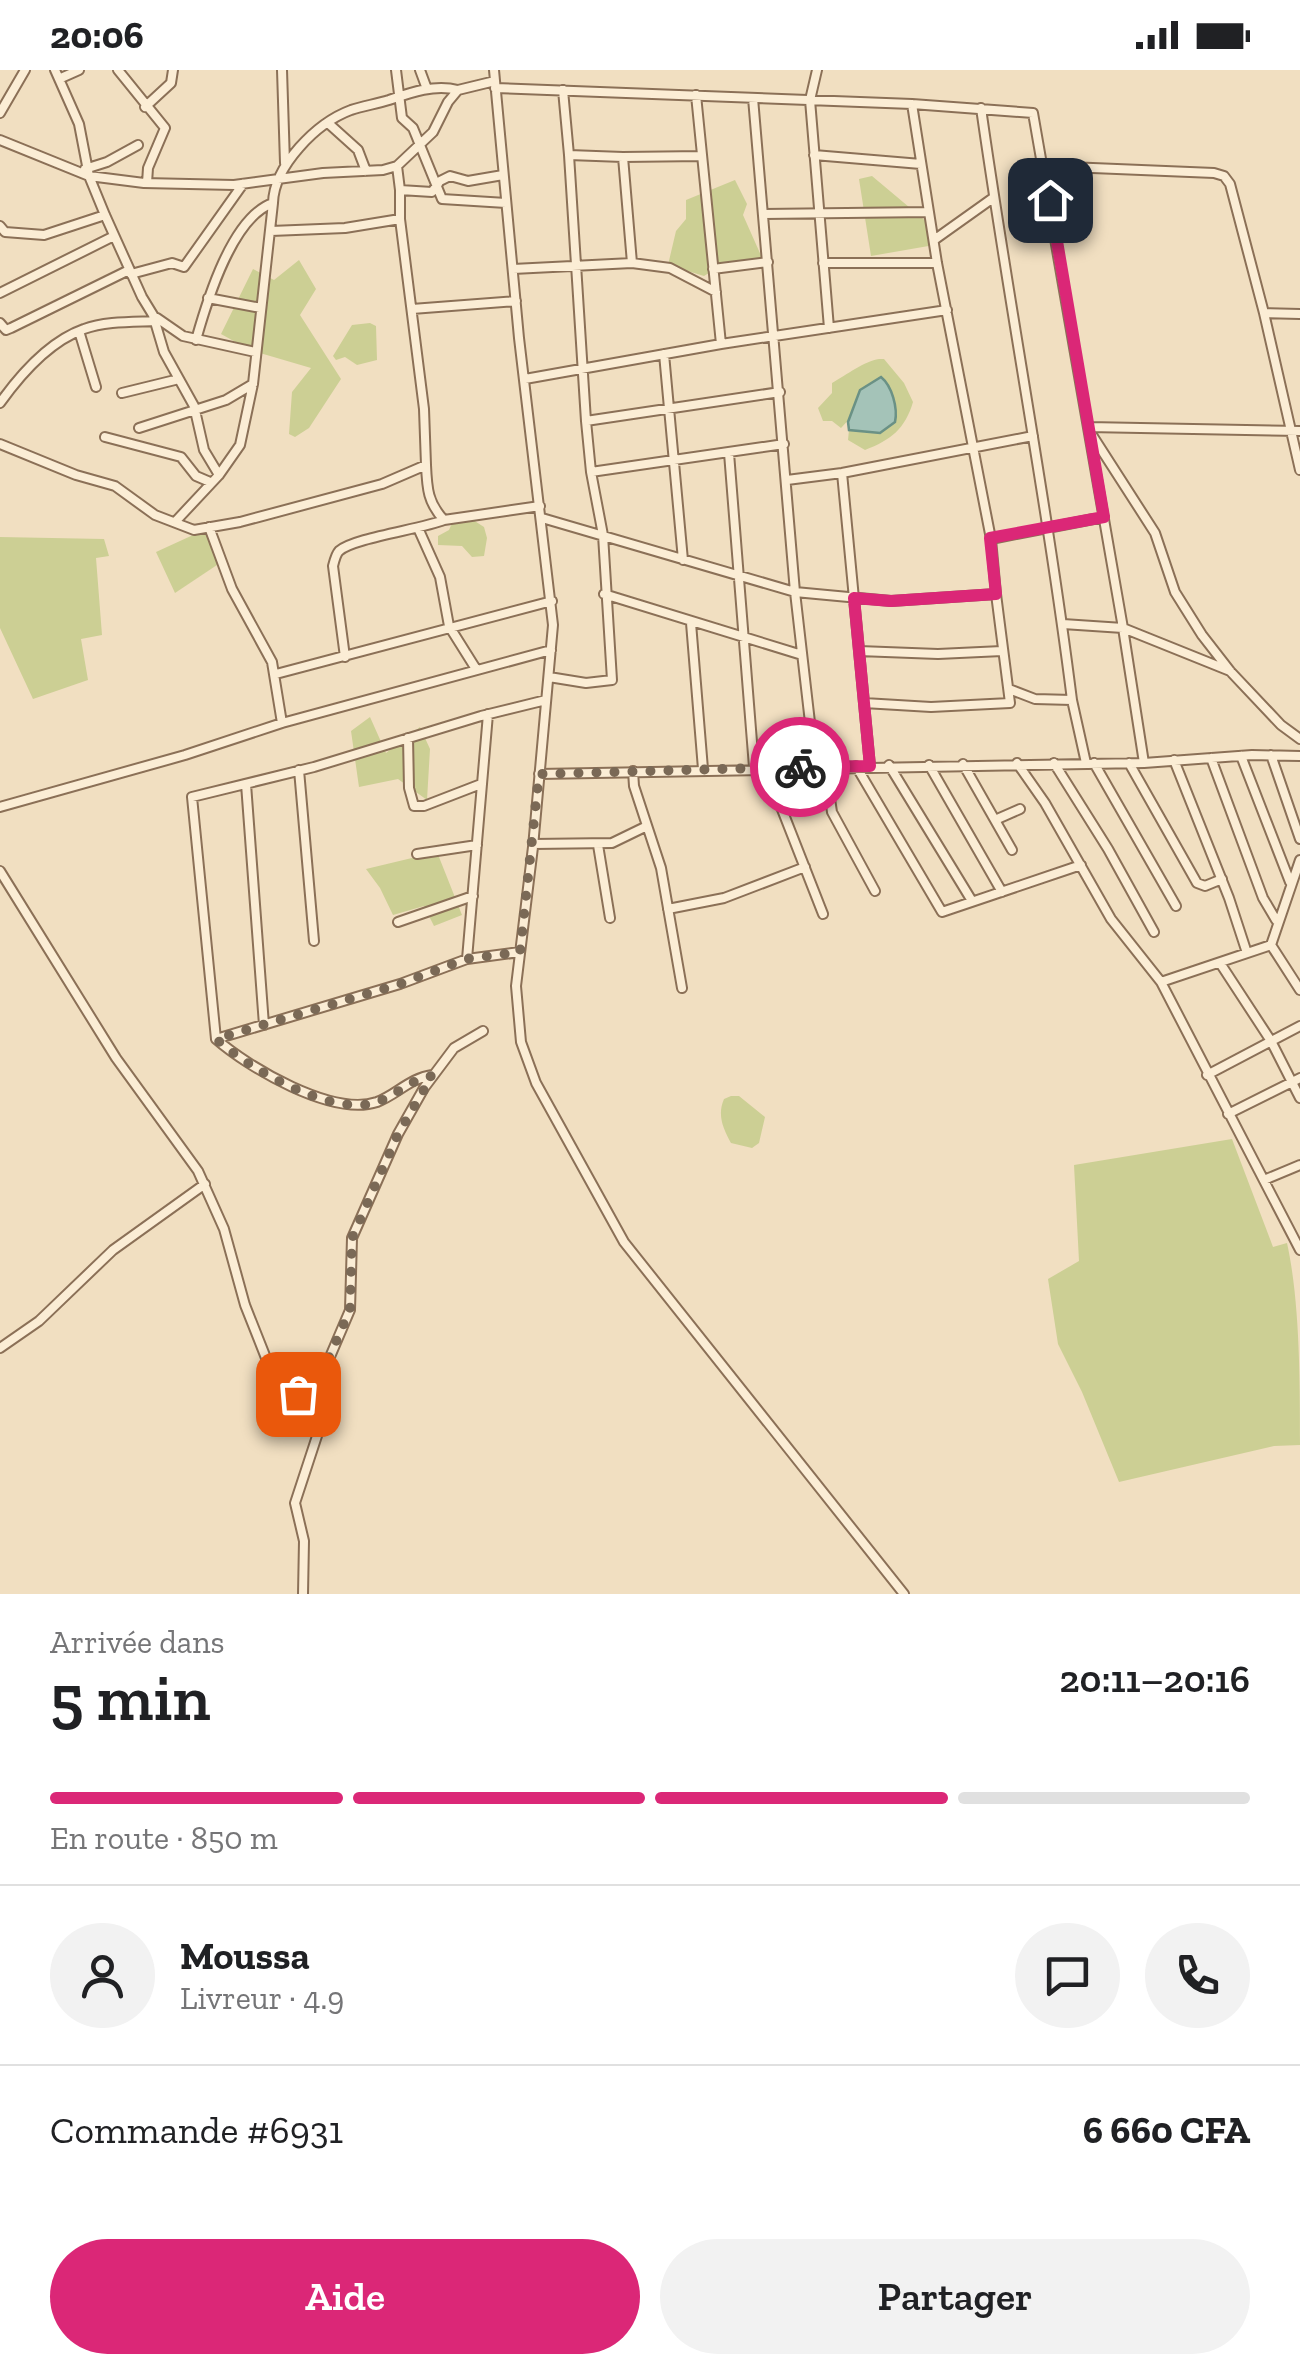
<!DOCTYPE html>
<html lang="fr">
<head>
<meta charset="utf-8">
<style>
  :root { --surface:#fff; --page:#f2f2f2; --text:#202124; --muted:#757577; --line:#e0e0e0; --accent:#db2777 }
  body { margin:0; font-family:"Zilla Slab",serif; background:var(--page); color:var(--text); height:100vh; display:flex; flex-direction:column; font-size:38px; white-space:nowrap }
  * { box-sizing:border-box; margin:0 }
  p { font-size:32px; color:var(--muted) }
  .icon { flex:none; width:55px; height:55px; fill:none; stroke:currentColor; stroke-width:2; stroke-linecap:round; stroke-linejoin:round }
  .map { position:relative; height:1524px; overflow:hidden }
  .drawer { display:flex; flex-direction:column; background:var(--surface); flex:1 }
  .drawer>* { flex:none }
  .pin { position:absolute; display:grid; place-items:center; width:85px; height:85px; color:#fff; margin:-42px; border-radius:20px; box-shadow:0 5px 15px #0006 }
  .courier { position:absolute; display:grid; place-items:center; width:100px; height:100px; margin:-50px; border:8px solid #db2777; border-radius:50%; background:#fff; color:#222; box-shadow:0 2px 12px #0007 }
  .overview em { font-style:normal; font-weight:600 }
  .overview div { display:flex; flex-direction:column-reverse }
  .overview { display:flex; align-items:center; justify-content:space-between; height:170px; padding:0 50px }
  h1 { font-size:65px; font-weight:600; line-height:75px }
  .bar { display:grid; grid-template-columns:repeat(4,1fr); gap:15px 10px; align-content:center; height:120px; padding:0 50px }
  .bar i { height:12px; border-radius:8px; background:var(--line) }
  .bar .active { background:var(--accent) }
  .bar p { grid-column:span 4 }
  .line { display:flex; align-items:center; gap:25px; padding:0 50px; border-top:2px solid var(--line) }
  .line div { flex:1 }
  .round { display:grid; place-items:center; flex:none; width:105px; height:105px; border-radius:52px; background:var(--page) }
  .action { display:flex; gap:20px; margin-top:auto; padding:20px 50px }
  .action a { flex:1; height:115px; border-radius:60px; background:var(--accent); color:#fff; font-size:40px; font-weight:600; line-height:115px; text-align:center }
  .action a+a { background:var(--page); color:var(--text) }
  .status { display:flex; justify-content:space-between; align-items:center; height:70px; padding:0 50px; background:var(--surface); direction:ltr }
  .status svg { height:28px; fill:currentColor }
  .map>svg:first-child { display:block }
  .green { fill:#cccf94 }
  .water { fill:#a4c3b8; stroke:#6a9185; stroke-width:2.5 }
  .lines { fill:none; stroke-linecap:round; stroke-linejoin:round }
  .minor-casing { stroke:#8b7057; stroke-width:12 }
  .minor { stroke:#fbedd5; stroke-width:8 }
  .done { stroke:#7a6956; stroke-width:10; stroke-dasharray:0 18 }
  .route { stroke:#db2777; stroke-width:12 }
</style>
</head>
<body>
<div class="status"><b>20:06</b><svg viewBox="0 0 49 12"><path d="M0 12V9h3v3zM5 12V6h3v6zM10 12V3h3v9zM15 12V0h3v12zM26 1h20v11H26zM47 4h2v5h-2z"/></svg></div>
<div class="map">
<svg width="1300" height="1524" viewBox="0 0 1300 1524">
  <rect width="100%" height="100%" fill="#f1dfc1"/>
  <path class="green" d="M872,106L934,158L940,174L871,186L859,109Z
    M735,110L747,134L743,145L763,190L742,195L727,192L704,206L668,195L676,161L686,149V130Z
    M299,190L316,219L300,245L341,309L309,358L295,367L289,364L292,322L311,298L250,280L221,264L253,199L274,210Z
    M370,253L376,256L377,290L357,295L345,287L336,290L333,286L352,255Z
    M879,289H884L904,313L913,332C905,359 891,370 865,380L848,370L849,360L873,361L895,352L896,345L890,321L861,320L853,345L841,358L832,351H823L818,338L832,323V313C846,305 865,291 879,289Z
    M470,448L484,457L487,468L484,486L472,487L462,476L438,475V466L449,460L453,451Z
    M204,460L220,493L175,523L156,482Z
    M0,467L104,469L109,486L96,488L102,565L81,569L88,610L33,629L0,558Z
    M370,647L386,683L420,657L430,679L427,730L398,709L359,717L351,661Z
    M437,782L462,845L434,856L424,836L393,845L380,818L366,799Z
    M731,1026H739L765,1047L759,1073L752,1078L731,1073C723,1058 717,1045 724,1029Z
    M1232,1069L1273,1177L1287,1173C1300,1232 1300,1312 1300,1375L1274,1376L1119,1412L1082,1322L1058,1274L1048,1209L1079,1191L1074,1095Z"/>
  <path class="water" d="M881,307C892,316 898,338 895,352L880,363L849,360L848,352L860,320Z"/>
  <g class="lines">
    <defs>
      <path id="minor" d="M55,0L79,54L89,106L105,145L142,227L153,245L164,282L194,336L204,380L219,405
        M118,0L165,58L148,98L147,113
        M282,0L285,93
        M396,0L402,48L413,58L442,129L506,133
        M420,0L427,19
        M494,0L519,268L553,555L533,777L516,916L521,972L536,1013L624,1172L904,1524
        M817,0L810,30L829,258
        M61,8L79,0
        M495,18L912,34L1033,43L1123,558L1230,601
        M563,20L569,85L623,87L632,193L670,198L716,222
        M696,25L721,274
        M753,28L795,522L815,696
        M145,37L171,13L173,0
        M981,38C1009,236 1047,432 1072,630
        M0,43L25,0
        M328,53L358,80L366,101
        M0,70L89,106L144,113L234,115L323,103L383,100L397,96L400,120L432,122L440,111L450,106L468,111L503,105
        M814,85L921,94
        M623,87L702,86
        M397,96L433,62L448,32L458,20L495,11
        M1044,96L1214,103L1224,106L1230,114L1264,243L1300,400
        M85,99L107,92L138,75
        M764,144L929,142
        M400,149L424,339L426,395
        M0,156L5,162L44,165L105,145
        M271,161L345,158L400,149V120
        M934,170L993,128
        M823,193H937
        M513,199L632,193
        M713,199L768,192
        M131,204L172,193L184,197L243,114
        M0,223L114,166
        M208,228L261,238
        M412,239L516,231
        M1264,243L1300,244
        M157,248L183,266L255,282
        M0,253L6,260L11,258L129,200
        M79,261L96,317
        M196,270C207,231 232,147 273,133C274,96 316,53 351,40C363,36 376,34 389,30C412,22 435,14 458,20
        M664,284L683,490
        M525,309L721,274L947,240
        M122,323L179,309
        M0,333C20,305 50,271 84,259C105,251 133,252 156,251
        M586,351L780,322
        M1088,357L1300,361
        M139,358L226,330L253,314
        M1092,365L1155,463L1175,522L1202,565L1230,601L1281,655L1300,669
        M105,367L181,387L196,406L210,412
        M0,374L76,405L115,416L155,445L194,460L240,452L382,414L426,395C427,419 428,433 444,450L540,436
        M729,383L754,697
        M591,402L784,374
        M842,403L870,696
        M787,410L842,403L1033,366
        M542,448L795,522L891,531L996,524L991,469L937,193L912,34
        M175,452L219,405L240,375L253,314L273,133
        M209,457L232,519L272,592L282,653
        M418,458L440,507L449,556L476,599
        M991,469L1104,447
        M604,524L802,585
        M691,553L703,699
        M1063,554L1123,558L1144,693
        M859,581L938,584L1002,581
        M345,587L333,496C334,492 336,484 339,481C353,468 422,459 444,450
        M276,604L552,531
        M549,607L586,613L612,610L603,465L591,402L586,351L569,85
        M1009,619L1035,629L1072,630L1086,693
        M864,633L931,637L1010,633L996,524
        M488,644L467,889L520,882
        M408,668L409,718L414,736H424L481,714
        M1271,685L1300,769
        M1241,686L1290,812
        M1211,688L1263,828L1276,850
        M1174,690L1229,828L1247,883
        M1017,693L1045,733L1111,849L1161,912L1300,1180
        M1054,693L1108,779L1154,862
        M1094,693L1176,836
        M1129,693L1197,813L1205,816L1222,809
        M963,694L1012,780
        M889,695L972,831
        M929,695L1002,822
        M825,696L832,742L875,821
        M856,696L942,842L1081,795
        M770,697L774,719L823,844
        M299,700L314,871
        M633,701L634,716L661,798L682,918
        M539,704L1144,693L1252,685L1300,686
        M246,714L264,955
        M0,737L185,685L282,653L551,580
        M995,750L1020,739
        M533,774L612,773L647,756
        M598,775L610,848
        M417,784L477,775
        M0,801L116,988L198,1101L224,1159L245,1235L266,1288L312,1337
        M668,839L724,828L805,797
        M398,852L473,826
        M1271,875L1300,920
        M1220,893L1271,971L1300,1028
        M1161,912L1271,875L1300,790
        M216,969L400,914L467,889
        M432,1005C410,1008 396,1025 377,1032C332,1047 248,997 216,969L192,727L314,697L481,646L546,630
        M1207,1005L1300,956
        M1228,1044L1300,1008
        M1264,1110L1300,1095
        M0,1278L39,1251L113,1180L205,1114
        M303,1524L304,1471L295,1433L317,1366L312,1329L350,1240L352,1168L398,1064L424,1018L454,978L483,961"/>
    </defs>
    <use href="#minor" class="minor-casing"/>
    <use href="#minor" class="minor"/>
  </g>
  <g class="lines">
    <path class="done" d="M298,1324L312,1337L316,1317L350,1240L352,1168L398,1064L432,1006C410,1009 395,1027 374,1033C330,1046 248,998 216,969L400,914L466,889L520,882L539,704L800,697"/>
    <path class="route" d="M800,697L870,696L854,528L891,531L996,524L990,468L1104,447L1050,130"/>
  </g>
</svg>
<div class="pin" style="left:298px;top:1324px;background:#ea580c"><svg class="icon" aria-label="bag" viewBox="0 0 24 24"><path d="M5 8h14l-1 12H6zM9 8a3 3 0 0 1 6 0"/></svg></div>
<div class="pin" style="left:1050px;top:130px;background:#1f2937"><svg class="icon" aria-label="home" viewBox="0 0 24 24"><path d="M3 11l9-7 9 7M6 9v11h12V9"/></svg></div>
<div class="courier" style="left:800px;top:697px"><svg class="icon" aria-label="bike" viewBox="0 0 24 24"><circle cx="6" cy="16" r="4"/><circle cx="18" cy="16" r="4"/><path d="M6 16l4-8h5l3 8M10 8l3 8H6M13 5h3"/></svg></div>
</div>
<section class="drawer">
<div class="overview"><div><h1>5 min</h1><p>Arrivée dans</p></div><em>20:11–20:16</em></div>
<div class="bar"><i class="active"></i><i class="active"></i><i class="active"></i><i></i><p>En route · 850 m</p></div>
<div class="line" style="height:180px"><a class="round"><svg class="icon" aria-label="person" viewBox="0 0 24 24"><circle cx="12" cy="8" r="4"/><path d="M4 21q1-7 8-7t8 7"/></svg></a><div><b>Moussa</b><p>Livreur · 4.9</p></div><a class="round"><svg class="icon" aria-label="chat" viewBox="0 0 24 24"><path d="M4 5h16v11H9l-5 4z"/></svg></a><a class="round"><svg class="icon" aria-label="phone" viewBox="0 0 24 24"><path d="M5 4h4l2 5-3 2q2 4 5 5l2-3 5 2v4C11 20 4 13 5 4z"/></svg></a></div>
<div class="line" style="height:130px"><div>Commande #6931</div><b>6 660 CFA</b></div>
<div class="action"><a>Aide</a><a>Partager</a></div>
</section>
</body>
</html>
